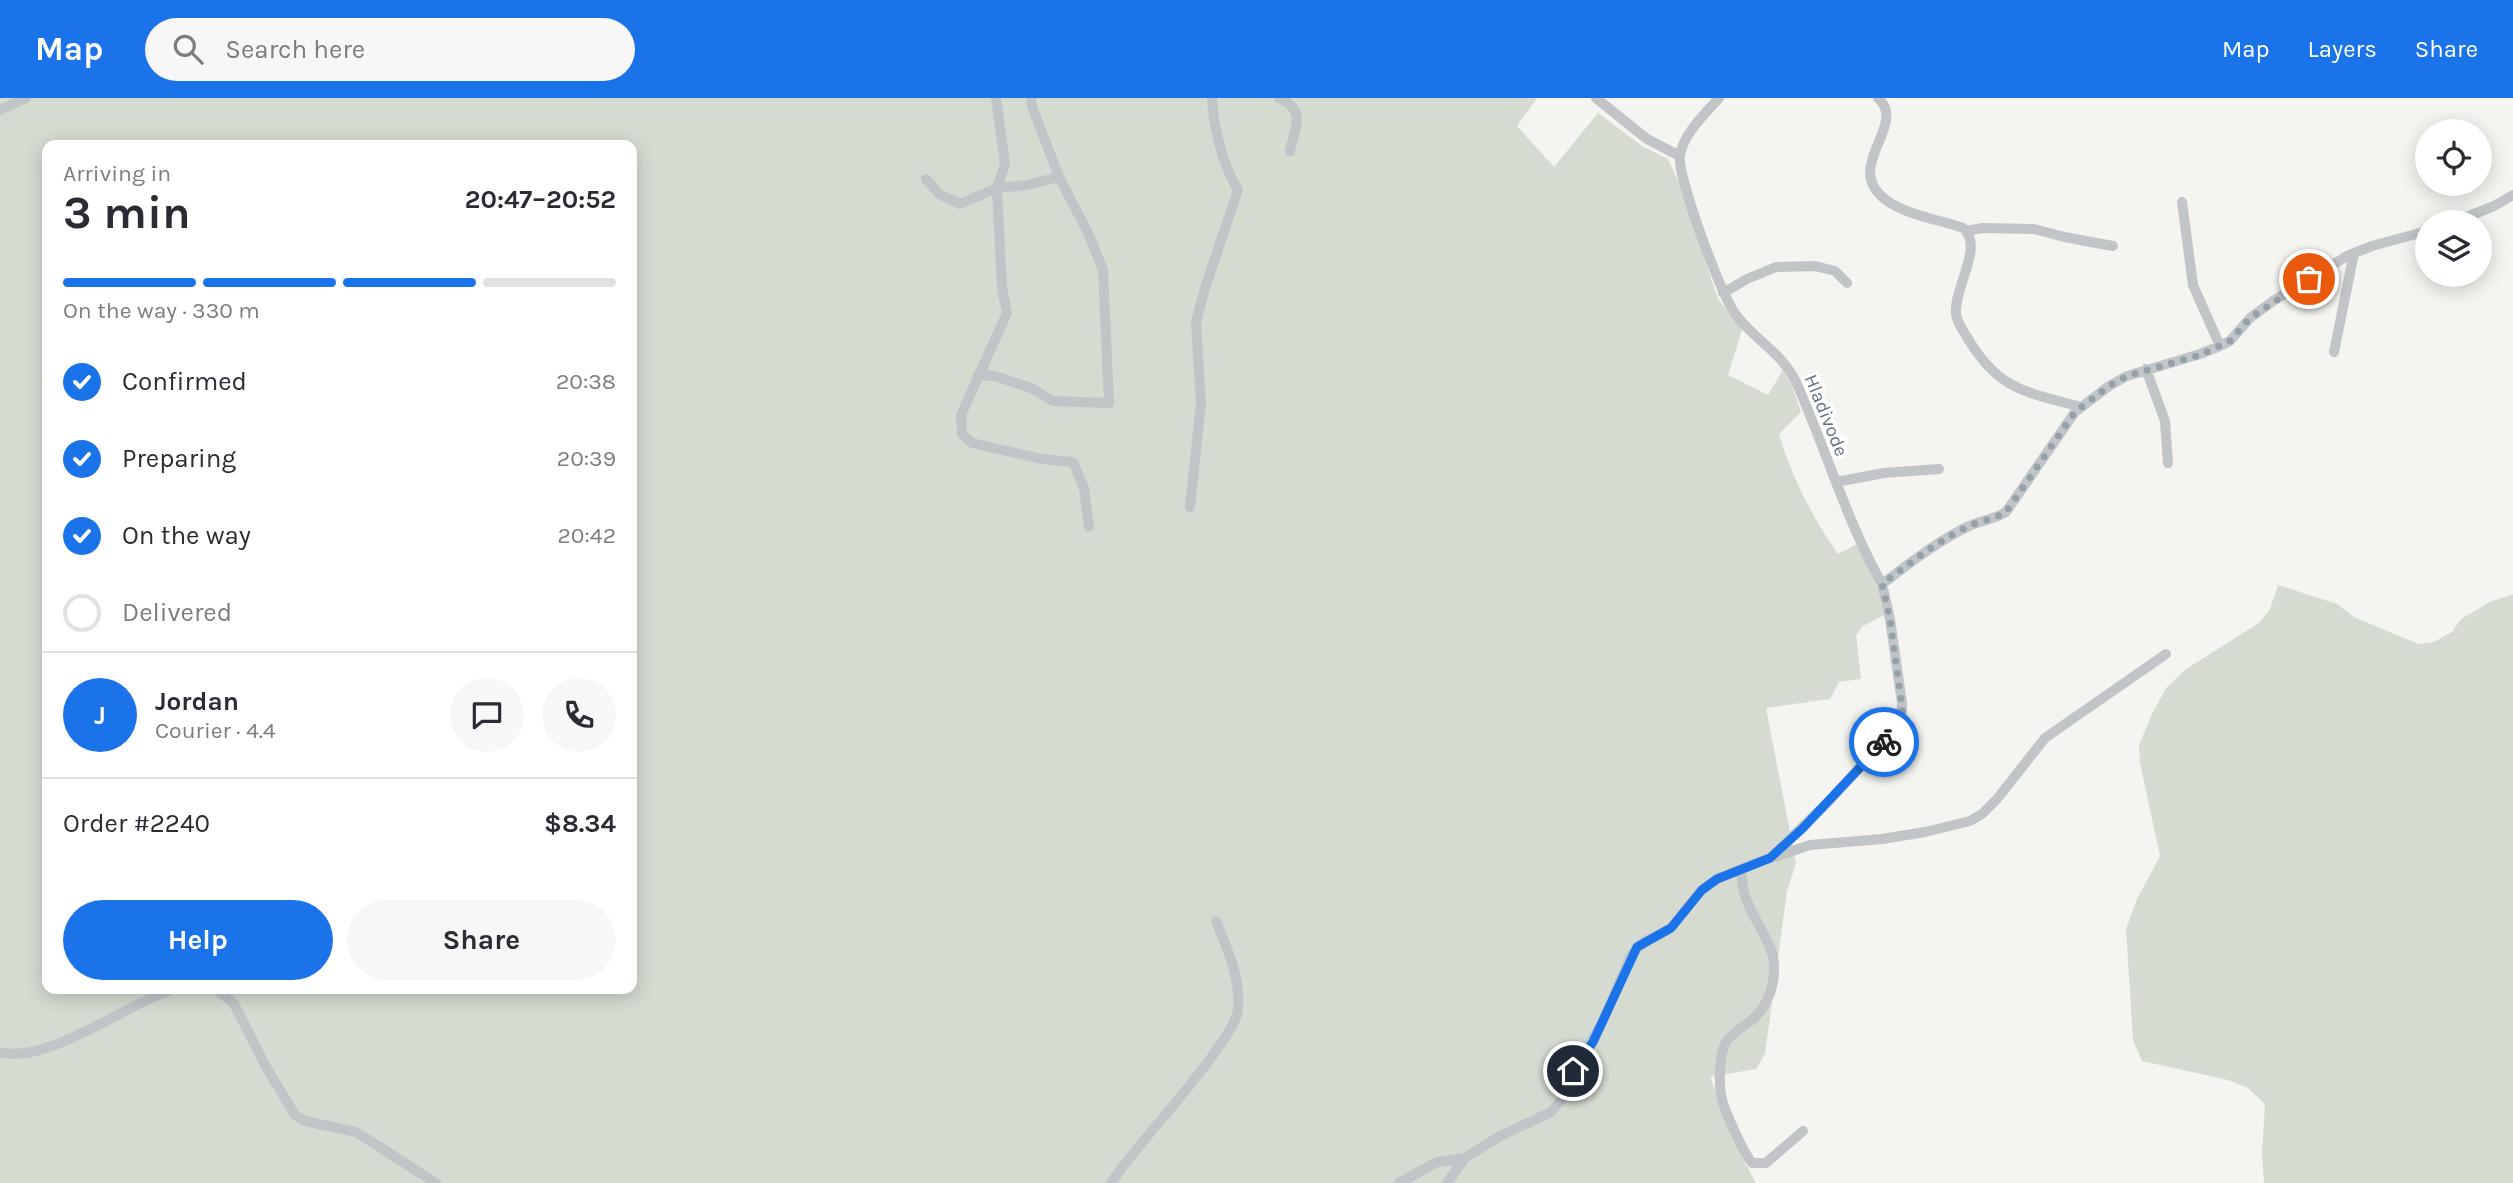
<!DOCTYPE html>
<html lang="en">
<head>
<meta charset="utf-8">
<style>
  :root { --surface:#fff; --page:#f7f7f7; --text:#2b2b33; --muted:#7c7c81; --line:#e1e1e2; --accent:#1a73e8 }
  body { margin:0; font-family:Karla,sans-serif; background:var(--page); color:var(--text); height:100vh; display:flex; flex-direction:column; font-size:26px; white-space:nowrap }
  * { box-sizing:border-box; margin:0 }
  p { font-size:23px; color:var(--muted) }
  .icon { flex:none; width:38px; height:38px; fill:none; stroke:currentColor; stroke-width:2; stroke-linecap:round; stroke-linejoin:round }
  .map { position:relative; flex:1; overflow:hidden }
  .sheet { position:absolute; left:42px; top:42px; width:595px; height:854px; display:flex; flex-direction:column; background:var(--surface); border-radius:14px; box-shadow:0 4px 18px #0003 }
  .sheet>* { flex:none }
  .fabs { position:absolute; left:2415px; top:21px; display:grid; gap:14px }
  .fabs a { display:grid; place-items:center; width:77px; height:77px; border-radius:50%; background:var(--surface); box-shadow:0 4px 18px #0003; font-size:35px }
  .pin { position:absolute; display:grid; place-items:center; width:60px; height:60px; color:#fff; margin:-30px; border:4px solid #fff; border-radius:50%; box-shadow:0 2px 7px #0007 }
  .courier { position:absolute; display:grid; place-items:center; width:70px; height:70px; margin:-35px; border:5px solid #1a73e8; border-radius:50%; background:#fff; color:#222; box-shadow:0 2px 9px #0007 }
  .head em { font-style:normal; font-weight:700 }
  .head div { display:flex; flex-direction:column-reverse }
  .head { display:flex; align-items:center; justify-content:space-between; height:119px; padding:0 21px }
  h1 { font-size:46px; font-weight:700; line-height:52px }
  .bar { display:grid; grid-template-columns:repeat(4,1fr); gap:10px 7px; align-content:center; height:84px; padding:0 21px }
  .bar i { height:9px; border-radius:5px; background:var(--line) }
  .bar .active { background:var(--accent) }
  .bar p { grid-column:span 4 }
  .line { display:flex; align-items:center; gap:18px; padding:0 21px; border-top:2px solid var(--line) }
  .line div { flex:1 }
  .round { display:grid; place-items:center; flex:none; width:74px; height:74px; border-radius:37px; background:var(--page) }
  ol { padding:0 21px; list-style:none }
  li { display:flex; align-items:center; gap:21px; height:77px }
  li p { margin-inline-start:auto }
  li .icon { padding:7px; border-radius:50%; background:var(--accent); color:#fff; stroke-width:4 }
  li:last-child { color:var(--muted) }
  li i { width:38px; height:38px; border:4px solid var(--line); border-radius:50% }
  .button { display:flex; gap:14px; margin-top:auto; padding:14px 21px }
  .button a { flex:1; height:80px; border-radius:42px; background:var(--accent); color:#fff; font-size:28px; font-weight:700; line-height:80px; text-align:center }
  .button a+a { background:var(--page); color:var(--text) }
  header { display:flex; align-items:center; gap:42px; box-sizing:border-box; height:98px; padding:0 35px; background:var(--accent); color:#fff }
  header strong { font-size:33px }
  nav { display:flex; gap:38px; margin-inline-start:auto; font-size:24px }
  .search { width:490px; height:63px; background:var(--page); display:flex; align-items:center; gap:18px; box-sizing:border-box; padding:0 24px; border-radius:38px; color:var(--muted); font-size:26px }
  .map>svg:first-child { display:block }
  .green { fill:#d5dbd1; fill-rule:evenodd }
  .lines { fill:none; stroke-linecap:round; stroke-linejoin:round }
  .minor { stroke:#c1c5c8; stroke-width:10 }
  .done { stroke:#95a1a8; stroke-width:7; stroke-dasharray:0 12.6 }
  .route { stroke:#1a73e8; stroke-width:9 }
  .labels { text-anchor:middle; stroke-width:7; stroke-linejoin:round; paint-order:stroke }
  .street-label { font-size:19px; fill:#627482; stroke:#fff }
</style>
</head>
<body>
<header>
<strong>Map</strong>
<div class="search"><svg class="icon" aria-label="search" viewBox="0 0 24 24"><circle cx="10" cy="10" r="6"/><path d="M15 15l6 6"/></svg>Search here</div>
<nav><a>Map</a><a>Layers</a><a>Share</a></nav>
</header>
<div class="map">
<svg width="2513" height="1085" viewBox="0 0 2513 1085">
  <rect width="100%" height="100%" fill="#f4f4f0"/>
  <path class="green" d="M0,0H1537L1517,28L1554,69L1598,15L1642,48L1668,61L1679,85L1718,201L1742,232L1728,277L1768,297L1783,272L1791,286L1801,314L1779,336C1792,380 1812,419 1838,456L1857,446L1878,490L1884,517L1863,528L1856,537L1861,581L1839,584L1830,601L1766,610L1796,765L1787,793L1765,956L1756,971L1710,979L1746,1067L1756,1085H0ZM47,47H632V891H47Z
    M2278,487L2337,506L2354,519L2418,546L2434,544L2452,534L2461,521L2490,504L2513,496V1085H2264L2262,1056L2265,1006L2248,990L2228,982L2142,963L2133,942L2126,831L2137,801L2160,758L2140,665L2139,647L2152,616L2167,589L2186,571L2259,525L2270,511Z"/>
  <g class="lines">
    <path class="minor" d="M996,0L1005,66L997,90L1002,190L1007,215L961,317L962,336L972,345L1042,361L1073,364L1084,390L1089,429
      M1279,0C1307,13 1295,28 1290,53
      M1596,0L1647,41L1680,58
      M1719,0C1705,16 1684,35 1680,57C1676,76 1722,200 1736,217C1754,241 1783,256 1796,284C1826,351 1846,422 1882,486C1909,466 1935,445 1965,430C1978,423 1993,422 2006,414L2075,314L2109,288L2127,278L2200,256L2220,248L2230,243L2250,220L2273,203L2347,158L2372,148L2427,133
      M1878,0C1909,27 1841,69 1886,102C1904,116 1940,122 1963,130C1985,148 1953,191 1956,216C1957,226 1965,235 1970,244C2000,293 2030,295 2081,309
      M0,12L26,0
      M926,81L939,96L960,106L997,90L1027,87L1059,79
      M2182,104L2193,187L2220,248
      M2454,124L2494,108L2513,97
      M1966,133L1983,130L2034,131L2064,139L2113,148
      M1723,195L1747,181L1776,169L1815,168L1835,173L1847,185
      M2334,254L2354,155
      M2146,271L2165,323L2168,365
      M978,277L995,278L1031,290L1053,303L1109,305L1103,172L1088,135L1059,79L1032,8L1031,0
      M1836,384L1884,375L1939,371
      M1190,409L1201,305L1196,224L1205,190L1238,92C1223,68 1213,28 1212,0
      M1771,759L1826,706L1901,625L1902,605L1890,521L1882,486
      M1742,772C1739,814 1776,838 1774,872C1774,889 1767,908 1754,920C1745,928 1733,934 1726,944C1719,957 1719,983 1721,997C1723,1011 1744,1055 1752,1065H1766L1803,1033
      M216,891L234,906L265,967L295,1017L305,1023L356,1034L436,1085
      M0,954C46,967 127,906 173,891
      M1111,1085C1143,1039 1183,1000 1215,954C1223,942 1236,926 1238,911C1241,880 1227,851 1216,823
      M1399,1085L1437,1064L1465,1060L1500,1038L1551,1014L1564,999L1573,973L1602,925L1631,857L1644,844L1671,830L1701,792L1717,781L1759,764L1810,747L1882,741L1925,734L1970,723L1982,716L1997,701L2045,640L2166,556
      M1447,1085L1465,1060"/>
  </g>
  <g class="lines">
    <path class="done" d="M1884,644C1894,635 1901,629 1903,616L1890,521L1882,486C1909,466 1935,445 1965,430C1978,423 1993,422 2006,414L2075,314L2109,288L2127,278L2200,257L2230,243L2250,220L2309,181"/>
    <path class="route" d="M1573,973L1593,944L1637,849L1671,830L1702,792L1717,781L1770,760L1803,730L1884,644"/>
  </g>
  <g class="labels">
    <g class="street-label">
      <text transform="translate(1827 317) rotate(68)" y="7">Hladivode</text>
    </g>
  </g>
</svg>
<div class="fabs">
<a><svg class="icon" aria-label="locate" viewBox="0 0 24 24"><circle cx="12" cy="12" r="6"/><path d="M12 2v4M12 18v4M2 12h4M18 12h4"/></svg></a>
<a><svg class="icon" aria-label="layers" viewBox="0 0 24 24"><path d="M12 4l9 5-9 5-9-5zM3 14l9 5 9-5"/></svg></a>
</div>
<div class="pin" style="left:2309px;top:181px;background:#ea580c"><svg class="icon" aria-label="bag" viewBox="0 0 24 24"><path d="M5 8h14l-1 12H6zM9 8a3 3 0 0 1 6 0"/></svg></div>
<div class="pin" style="left:1573px;top:973px;background:#1f2937"><svg class="icon" aria-label="home" viewBox="0 0 24 24"><path d="M3 11l9-7 9 7M6 9v11h12V9"/></svg></div>
<div class="courier" style="left:1884px;top:644px"><svg class="icon" aria-label="bike" viewBox="0 0 24 24"><circle cx="6" cy="16" r="4"/><circle cx="18" cy="16" r="4"/><path d="M6 16l4-8h5l3 8M10 8l3 8H6M13 5h3"/></svg></div>
<section class="sheet">
<div class="head"><div><h1>3 min</h1><p>Arriving in</p></div><em>20:47–20:52</em></div>
<div class="bar"><i class="active"></i><i class="active"></i><i class="active"></i><i></i><p>On the way · 330 m</p></div>
<ol>
<li><svg class="icon" aria-label="check" viewBox="0 0 24 24"><path d="M5 12l5 5 9-10"/></svg>Confirmed<p>20:38</p></li>
<li><svg class="icon" aria-label="check" viewBox="0 0 24 24"><path d="M5 12l5 5 9-10"/></svg>Preparing<p>20:39</p></li>
<li><svg class="icon" aria-label="check" viewBox="0 0 24 24"><path d="M5 12l5 5 9-10"/></svg>On the way<p>20:42</p></li>
<li><i></i>Delivered</li>
</ol>
<div class="line" style="height:126px"><b class="round" style="background:var(--accent);color:#fff">J</b><div><b>Jordan</b><p>Courier · 4.4</p></div><a class="round"><svg class="icon" aria-label="chat" viewBox="0 0 24 24"><path d="M4 5h16v11H9l-5 4z"/></svg></a><a class="round"><svg class="icon" aria-label="phone" viewBox="0 0 24 24"><path d="M5 4h4l2 5-3 2q2 4 5 5l2-3 5 2v4C11 20 4 13 5 4z"/></svg></a></div>
<div class="line" style="height:91px"><div>Order #2240</div><b>$8.34</b></div>
<div class="button"><a>Help</a><a>Share</a></div>
</section>
</div>
</body>
</html>
